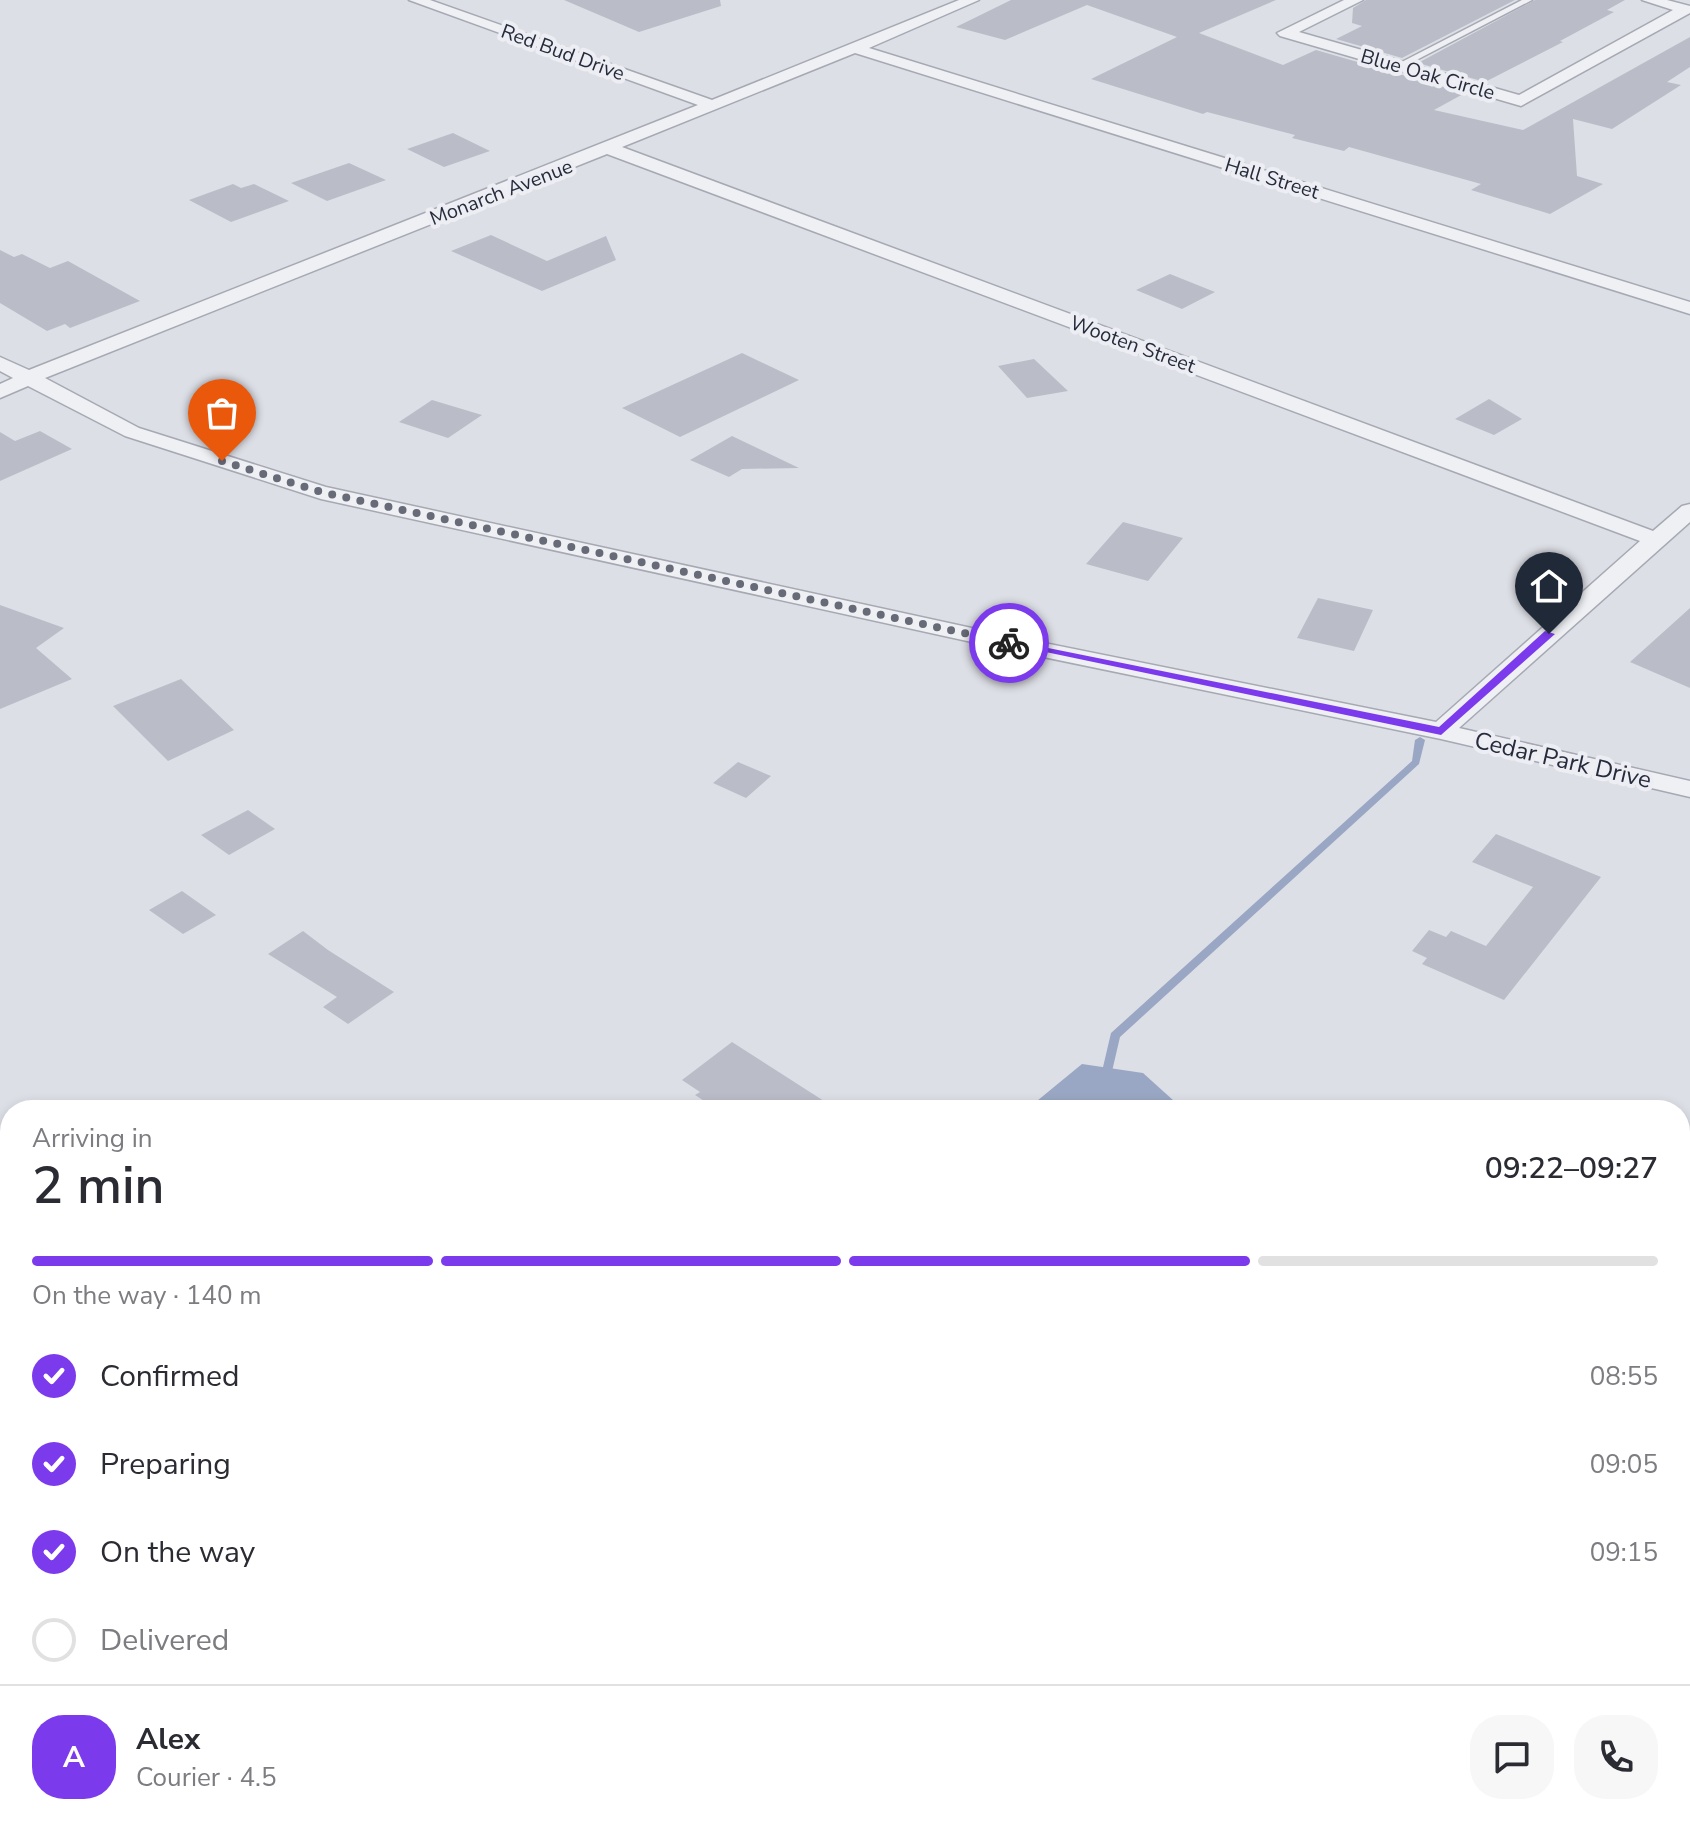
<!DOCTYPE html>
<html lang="en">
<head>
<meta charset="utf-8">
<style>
  :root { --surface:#fff; --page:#f7f7f7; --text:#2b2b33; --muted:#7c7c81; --line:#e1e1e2; --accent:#7c3aed }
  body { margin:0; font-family:"Nunito Sans",sans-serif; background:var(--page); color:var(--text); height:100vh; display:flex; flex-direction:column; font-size:30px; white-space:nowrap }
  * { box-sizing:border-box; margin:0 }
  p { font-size:26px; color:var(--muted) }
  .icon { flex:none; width:44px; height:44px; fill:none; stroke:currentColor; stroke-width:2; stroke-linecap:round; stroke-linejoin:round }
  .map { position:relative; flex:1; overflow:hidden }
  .details { position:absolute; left:0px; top:1100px; width:1690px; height:744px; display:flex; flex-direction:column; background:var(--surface); border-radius:32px 32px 0 0; box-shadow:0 4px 12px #0003 }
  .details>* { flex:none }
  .pin { position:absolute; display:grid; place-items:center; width:68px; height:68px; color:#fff; margin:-82px -34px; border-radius:50% 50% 50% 0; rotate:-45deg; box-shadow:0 0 8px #0007 }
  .pin .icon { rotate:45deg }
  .courier { position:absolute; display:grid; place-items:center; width:80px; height:80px; margin:-40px; border:6px solid #7c3aed; border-radius:50%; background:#fff; color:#222; box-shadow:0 2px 10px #0007 }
  .head em { font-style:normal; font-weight:600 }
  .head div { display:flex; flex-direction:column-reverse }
  .head { display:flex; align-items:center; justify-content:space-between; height:136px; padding:0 32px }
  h1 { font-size:52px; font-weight:600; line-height:60px }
  .bar { display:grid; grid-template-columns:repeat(4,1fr); gap:12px 8px; align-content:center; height:96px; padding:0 32px }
  .bar i { height:10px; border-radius:6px; background:var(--line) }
  .bar .on { background:var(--accent) }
  .bar p { grid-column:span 4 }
  .line { display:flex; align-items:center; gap:20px; padding:0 32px; border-top:2px solid var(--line) }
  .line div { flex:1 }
  .round { display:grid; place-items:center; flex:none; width:84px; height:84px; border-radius:32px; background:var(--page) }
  ol { padding:0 32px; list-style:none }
  li { display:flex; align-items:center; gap:24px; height:88px }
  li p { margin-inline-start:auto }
  li .icon { padding:8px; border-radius:50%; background:var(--accent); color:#fff; stroke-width:4 }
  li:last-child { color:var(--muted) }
  li i { width:44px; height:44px; border:4px solid var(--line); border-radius:50% }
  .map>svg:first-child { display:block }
  .water { fill:#99a7c4 }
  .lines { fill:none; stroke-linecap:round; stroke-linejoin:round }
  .stream { fill:#99a7c4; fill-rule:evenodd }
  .building { fill:#babdc8 }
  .lane-casing { stroke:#a6a9b3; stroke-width:3 }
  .street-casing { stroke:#a6a9b3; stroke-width:3 }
  .lane { fill:#eff0f4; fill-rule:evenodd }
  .street { fill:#eff0f4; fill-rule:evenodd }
  .route { fill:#7c3aed }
  .done { stroke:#676a77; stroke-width:8; stroke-dasharray:0 14.4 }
  .labels { text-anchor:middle; stroke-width:8; stroke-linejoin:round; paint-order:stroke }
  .far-street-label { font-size:20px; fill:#272b3b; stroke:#eceef4 }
  .street-label { font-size:24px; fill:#272b3b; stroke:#eceef4 }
</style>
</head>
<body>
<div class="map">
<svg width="1690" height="1844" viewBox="0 0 1690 1844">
  <rect width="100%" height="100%" fill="#dddfe6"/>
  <path class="water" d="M1082,1064L1143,1073L1184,1110H1026Z"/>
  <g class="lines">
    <path class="stream" d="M1420,737L1425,740L1419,764L1120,1037L1110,1080L1109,1083H1101L1100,1080L1111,1033L1412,761L1415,740Z
      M979,1834H994L999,1844H984Z"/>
  </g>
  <path class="building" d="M564,0H720L721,6L639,32Z
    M1011,0H1276L1199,33L1283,65L1316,50L1465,93L1434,110L1523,130L1690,37V67L1667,82L1681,85L1612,129L1573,119L1577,176L1603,184L1550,214L1471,190L1481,184L1349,147L1344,151L1292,138L1295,135L1207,112L1203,114L1091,79L1177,37L1087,5L1005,40L956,27Z
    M1366,0H1515L1402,58L1336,39L1362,26L1352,23L1353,8Z
    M1535,0H1625L1607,10L1614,12L1560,41L1563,42L1485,82L1418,63Z
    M453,133L490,151L444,167L407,149Z
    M349,163L386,180L327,201L291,183Z
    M233,184L241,188L254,184L289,201L231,222L189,200Z
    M491,235L547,261L606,236L616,260L542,291L451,251Z
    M0,250L14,257L22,254L50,268L68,261L140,301L70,328L65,324L47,331L0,303Z
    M1170,274L1215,292L1182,309L1136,290Z
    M742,353L799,380L680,437L622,408Z
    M1034,359L1068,391L1027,398L998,366Z
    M1489,399L1522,419L1494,435L1455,419Z
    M432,400L482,415L448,438L399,422Z
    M40,431L72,449L0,481V432L15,441Z
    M732,436L799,468L742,469L729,477L690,460Z
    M1123,522L1183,538L1148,581L1086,564Z
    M1318,598L1373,610L1354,651L1297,638Z
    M0,605L64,628L36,648L72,679L0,709Z
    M1690,608V688L1630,662Z
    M181,679L234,730L168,761L113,706Z
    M738,762L771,776L746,798L713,783Z
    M248,810L275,829L229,855L201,835Z
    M1496,834L1601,877L1504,1000L1422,964L1427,958L1412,951L1429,930L1446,937L1451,931L1486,946L1533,887L1472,862Z
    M182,891L216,915L183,934L149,910Z
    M303,931L328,950L394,992L348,1024L323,1007L337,997L268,954Z
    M732,1042L838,1110H718L695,1095L700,1092L682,1080Z"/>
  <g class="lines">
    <defs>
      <path id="lane" d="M1522,0H1532L1401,68L1394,66Z"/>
      <path id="street" d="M409,0H430L712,100L959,0H979L869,48L1690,302V314L855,53L622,147L1653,531L1682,506L1690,504V522L1459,728L1690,781V797L1441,739L990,646L321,499L125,436L28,386L0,398V384L13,378L0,371V357L29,370L698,105ZM607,154L1640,541L1436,722L990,632L326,487L139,428L45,378Z
        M1344,0H1363L1299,32L1519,95L1673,10L1642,0H1667L1690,6V13L1521,106L1280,36L1277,33Z
        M0,1432L10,1436V1469L0,1465Z
        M10,1497V1534L0,1538V1501Z
        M450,1834H492L496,1844H454Z"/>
    </defs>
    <use href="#lane" class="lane-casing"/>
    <use href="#street" class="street-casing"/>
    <use href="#lane" class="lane"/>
    <use href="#street" class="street"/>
  </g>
  <path class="route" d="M1545,631L1555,634L1441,735L1003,643L1009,640L1439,727Z"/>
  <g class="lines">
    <path class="done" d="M222,461L321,492L1009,643"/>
  </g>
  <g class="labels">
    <g class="far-street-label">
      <text transform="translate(563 52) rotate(20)" y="7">Red Bud Drive</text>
      <text transform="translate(1428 74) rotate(16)" y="7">Blue Oak Circle</text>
      <text transform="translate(1272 178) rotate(17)" y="7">Hall Street</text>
      <text transform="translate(501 192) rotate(-21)" y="7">Monarch Avenue</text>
      <text transform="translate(1133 344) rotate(20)" y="7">Wooten Street</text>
    </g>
    <g class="street-label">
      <text transform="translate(1563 760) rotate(13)" y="8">Cedar Park Drive</text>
    </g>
  </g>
</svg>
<div class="pin" style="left:222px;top:461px;background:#ea580c"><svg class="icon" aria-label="bag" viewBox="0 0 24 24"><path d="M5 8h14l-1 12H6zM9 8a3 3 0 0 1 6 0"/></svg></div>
<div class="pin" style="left:1549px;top:634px;background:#1f2937"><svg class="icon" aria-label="home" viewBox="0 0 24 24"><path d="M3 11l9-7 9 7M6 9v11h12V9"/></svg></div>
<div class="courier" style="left:1009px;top:643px"><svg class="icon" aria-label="bike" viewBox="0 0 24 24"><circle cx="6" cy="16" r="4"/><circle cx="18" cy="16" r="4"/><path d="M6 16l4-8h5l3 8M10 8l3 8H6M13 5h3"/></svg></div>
<section class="details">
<div class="head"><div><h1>2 min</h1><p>Arriving in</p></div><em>09:22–09:27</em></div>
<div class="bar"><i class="on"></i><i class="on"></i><i class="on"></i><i></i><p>On the way · 140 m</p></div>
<ol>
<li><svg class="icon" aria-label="check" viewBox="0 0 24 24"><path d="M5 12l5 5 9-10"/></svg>Confirmed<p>08:55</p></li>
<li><svg class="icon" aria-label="check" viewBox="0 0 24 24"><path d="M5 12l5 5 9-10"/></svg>Preparing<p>09:05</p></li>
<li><svg class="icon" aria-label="check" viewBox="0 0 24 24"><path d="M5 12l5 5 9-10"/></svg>On the way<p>09:15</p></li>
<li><i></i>Delivered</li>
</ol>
<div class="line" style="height:144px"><b class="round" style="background:var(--accent);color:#fff">A</b><div><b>Alex</b><p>Courier · 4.5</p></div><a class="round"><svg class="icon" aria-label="chat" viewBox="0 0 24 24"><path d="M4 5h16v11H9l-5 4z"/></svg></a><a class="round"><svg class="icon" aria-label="phone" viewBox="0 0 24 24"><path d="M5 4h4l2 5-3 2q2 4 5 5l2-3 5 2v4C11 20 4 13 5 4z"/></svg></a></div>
</section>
</div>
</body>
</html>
